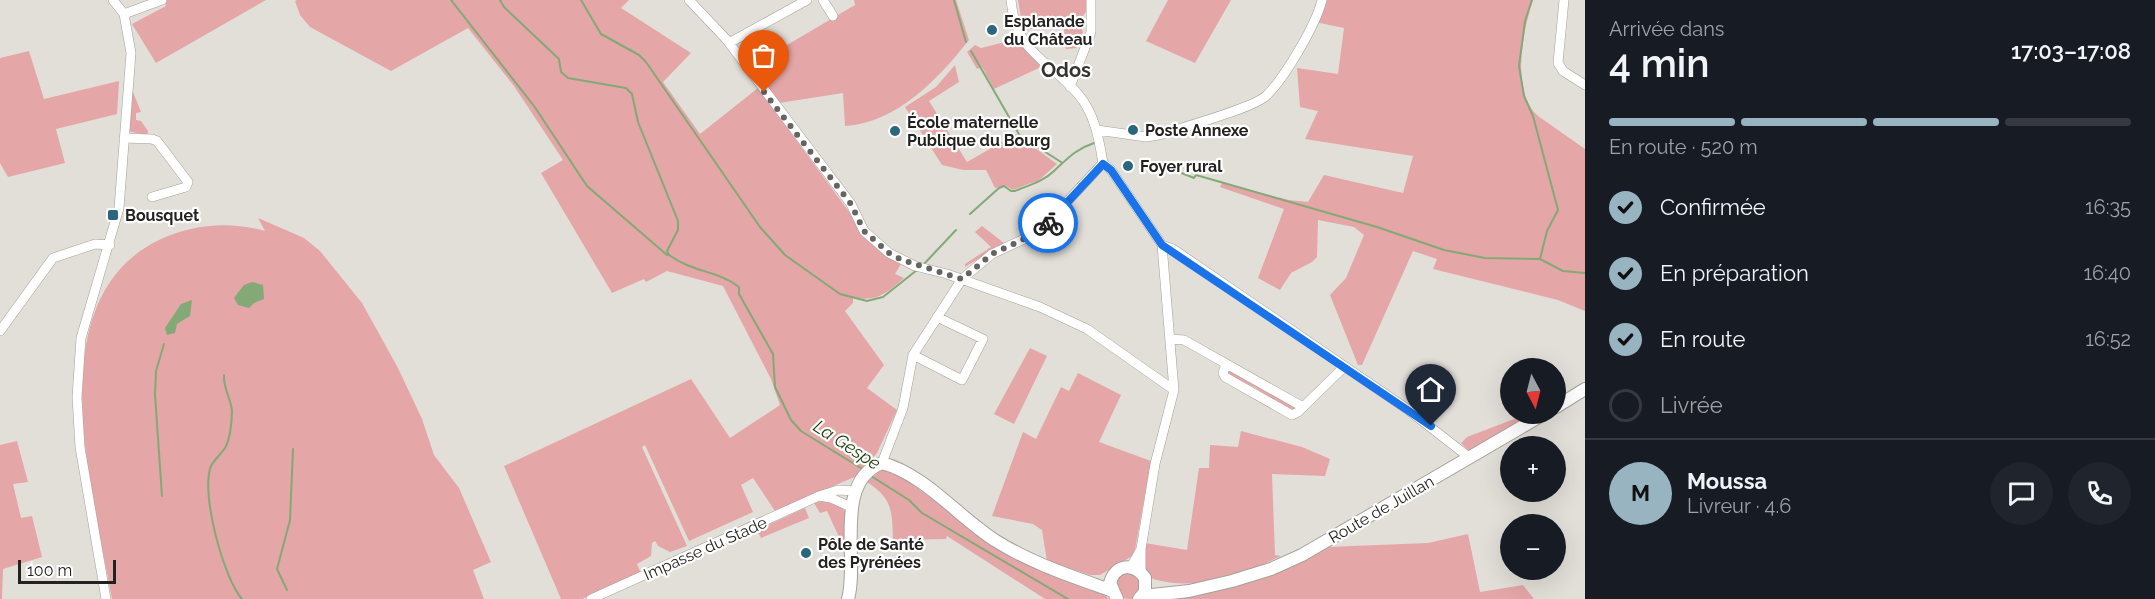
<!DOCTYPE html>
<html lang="fr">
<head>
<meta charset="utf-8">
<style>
  :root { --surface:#171b24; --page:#20242c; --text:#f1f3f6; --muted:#9ea1a6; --line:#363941; --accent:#97b4c0 }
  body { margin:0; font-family:Raleway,sans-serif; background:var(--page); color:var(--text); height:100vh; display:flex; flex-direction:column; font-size:22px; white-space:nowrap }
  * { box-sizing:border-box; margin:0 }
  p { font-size:20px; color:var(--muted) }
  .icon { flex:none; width:33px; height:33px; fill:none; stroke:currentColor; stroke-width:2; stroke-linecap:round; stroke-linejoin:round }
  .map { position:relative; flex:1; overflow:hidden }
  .details { display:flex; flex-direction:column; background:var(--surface); width:570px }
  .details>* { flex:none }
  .needle { width:39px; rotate:173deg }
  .tools { position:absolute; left:1500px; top:358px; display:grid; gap:12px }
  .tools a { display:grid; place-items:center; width:66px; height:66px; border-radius:50%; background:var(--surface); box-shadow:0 6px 24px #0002; font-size:30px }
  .scale { position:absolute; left:18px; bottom:15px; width:98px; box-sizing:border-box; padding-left:6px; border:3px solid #232220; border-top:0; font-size:16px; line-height:21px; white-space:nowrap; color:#232220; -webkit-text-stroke:4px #fff; paint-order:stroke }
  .pin { position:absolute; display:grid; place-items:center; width:51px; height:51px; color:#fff; margin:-62px -26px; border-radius:50% 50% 50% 0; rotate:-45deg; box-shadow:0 0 6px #0007 }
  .pin .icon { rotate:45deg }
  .courier { position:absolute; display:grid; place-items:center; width:60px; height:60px; margin:-30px; border:4px solid #1a73e8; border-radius:50%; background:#fff; color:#222; box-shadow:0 2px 8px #0007 }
  .overview em { font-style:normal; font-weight:600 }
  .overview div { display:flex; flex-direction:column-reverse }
  .overview { display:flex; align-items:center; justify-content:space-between; height:102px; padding:0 24px }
  h1 { font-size:39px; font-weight:600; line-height:45px }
  .bar { display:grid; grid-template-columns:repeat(4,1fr); gap:9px 6px; align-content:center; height:72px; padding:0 24px }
  .bar i { height:8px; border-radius:4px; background:var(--line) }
  .bar .selected { background:var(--accent) }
  .bar p { grid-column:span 4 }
  .line { display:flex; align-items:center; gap:15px; padding:0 24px; border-top:2px solid var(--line) }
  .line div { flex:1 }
  .round { display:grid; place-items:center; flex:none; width:63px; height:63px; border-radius:32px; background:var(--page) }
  ol { padding:0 24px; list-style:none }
  li { display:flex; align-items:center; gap:18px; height:66px }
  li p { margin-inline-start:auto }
  li .icon { padding:6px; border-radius:50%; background:var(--accent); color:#111; stroke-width:4 }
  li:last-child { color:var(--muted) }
  li i { width:33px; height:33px; border:3px solid var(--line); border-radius:50% }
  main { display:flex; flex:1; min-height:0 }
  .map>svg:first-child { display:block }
  .green { fill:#e4a6a6 }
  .water { fill:#83a977 }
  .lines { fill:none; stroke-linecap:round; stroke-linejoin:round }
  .stream { stroke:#83a977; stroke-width:2 }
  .minor-casing { stroke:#a4a19b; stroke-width:10 }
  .major-casing { stroke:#a4a19b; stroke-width:14 }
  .minor { stroke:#fff; stroke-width:9 }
  .major { stroke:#fff; stroke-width:12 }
  .done { stroke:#666461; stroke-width:6; stroke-dasharray:0 10.8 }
  .route { stroke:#1a73e8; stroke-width:8 }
  .poi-dot { fill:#2a667e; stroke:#fff; stroke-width:2 }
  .labels { text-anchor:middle; stroke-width:4.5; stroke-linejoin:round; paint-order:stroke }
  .poi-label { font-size:16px; font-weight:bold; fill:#232220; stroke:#fff; text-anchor:start }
  .street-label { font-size:16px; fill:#232220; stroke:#fff }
  .water-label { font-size:18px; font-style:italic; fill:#1d430f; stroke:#fff }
  .quarter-label { font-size:20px; font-weight:bold; fill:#36332e; stroke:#fff }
</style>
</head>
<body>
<main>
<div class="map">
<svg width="1585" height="599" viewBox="0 0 1585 599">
  <rect width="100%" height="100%" fill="#e2dfd9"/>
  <path class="green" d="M164,0H266L156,63L132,24L166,6Z
    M297,0H629L621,8L691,53L663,82L700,134L758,88L855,220L901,264L895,274L904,278C887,293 876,303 853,297V303L845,311L884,365L867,388L897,410L877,453L859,475L775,511L753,478L741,485L753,512L689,541L645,445L642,447L687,546L670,552L658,546L655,541L652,543L651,556L637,564L641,573L637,575L582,599H561L504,466L691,379L730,438L780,405L771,379L723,286L667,271L646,282L644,279L612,293L541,173L563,160L514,86L468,28L391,71L310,27L300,15L295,1Z
    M854,0H956L969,40C938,79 897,123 845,126L843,93L779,103L753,65L855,5Z
    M1018,0H1088V9L1078,23L1023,30Z
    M1168,0H1231L1195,63L1146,41Z
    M1317,0H1533C1523,31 1510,91 1538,116L1585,149V311L1558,300L1433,269L1437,259L1413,251L1362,365H1358L1330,295L1346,278L1364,235L1354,227L1318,220L1317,257L1312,262L1291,273L1280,290L1258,278L1284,209L1220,187L1222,183L1289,200L1308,202L1324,175L1403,193L1413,156L1305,139L1318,111L1300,107L1297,68L1338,74L1344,28L1310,21Z
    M1080,25L1083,32L1077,48L1066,49L1064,28Z
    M1017,39L1041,67L994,89L982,67L977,69L967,52L975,45L981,48Z
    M29,51L44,99L119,81L117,114L56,129L65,163L8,177L0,163V58Z
    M955,65L959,82L929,101L967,162L1016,134L1057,164L1039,180L1013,190L1006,186L995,188L986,170H963L942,165L905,107L936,87Z
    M131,92H133L141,112L136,113V120L141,121L148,131L147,135L127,131Z
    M258,218L304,238L320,251L362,303L398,368L422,419L434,455L459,488L491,562L473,570L484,599H112C94,495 35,300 159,240C193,224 229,221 265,231Z
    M982,226L1004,243L965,267V264L991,247L975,232Z
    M1030,348L1047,356L1014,424L994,414Z
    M1228,368L1297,406L1293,413L1254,387L1227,376Z
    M1078,373L1121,395L1099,442L1151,461L1134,555L1100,575H1090L1047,561L1042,530L1033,524L992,516L1023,432L1036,439L1061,387L1069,391Z
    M1527,414H1535L1469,451L1461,443L1467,437Z
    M1241,431L1302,447L1330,459L1325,476L1272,474L1275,555L1281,556C1241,575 1197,592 1153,579L1145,570V543L1187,550L1199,468H1209L1210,445L1238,447Z
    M17,441L28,482L13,484L21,518L32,516L42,557L3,569L2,599H0V445Z
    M883,468L892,469L986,539L1104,591L1108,599H1045L947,536L946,539L893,540C892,511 893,499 867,482Z
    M823,501L840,506L846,512L845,550L827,511L820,513L814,503Z
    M805,508L809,518L761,538L757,530Z
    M1468,534L1480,592L1523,585L1534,599H1150L1175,596L1328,547L1428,543Z
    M1116 586a13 13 0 1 1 26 0a13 13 0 1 1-26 0Z"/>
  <path class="water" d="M252,282L263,285L264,299L254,303L249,308L238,305L234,298L244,285Z
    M192,300L190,316L177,324L175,333L167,335L165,328L181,304Z"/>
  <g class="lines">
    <path class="stream" d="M451,0L534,106L587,186L667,255
      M500,0L504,7L559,59L561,72L568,78L626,88L632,94L638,122L678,221V230L667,251L669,255C694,273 717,270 739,287V294L773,354L775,387L791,420L801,431L864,470
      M581,0L601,34L639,55L646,62L760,227L785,255L840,294L867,301L883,297L917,270
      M954,0L966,42
      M1532,0L1525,21L1519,66L1524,96L1533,116L1558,210L1547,231L1540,259
      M971,51L1020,136L1061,162
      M1174,170L1194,178L1196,175L1377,227L1444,250L1485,258L1540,259L1563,271L1585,273
      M970,214L999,188L1004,186L1011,191H1015C1029,185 1044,181 1054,171C1068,158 1076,149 1094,143
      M924,264L956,230
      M224,375C223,388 231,399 232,411C232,421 230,440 225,448C221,454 214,460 211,466C200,493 224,579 242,599
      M871,476L909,500L922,513L1068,599
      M162,496L155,395L156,371L164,344
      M287,590L277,569L290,520L293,449"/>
    <defs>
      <path id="minor" d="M689,0L726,39L851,204L864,231L889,253L915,266L947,274L1040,307L1087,329L1174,390
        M823,0L833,16
        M1011,0C1016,54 1048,59 1078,94C1095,114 1099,139 1103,163
        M1564,0L1558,63L1563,71L1585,85
        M124,14L162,0
        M729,43L807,0
        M1070,87L1091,32V0
        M1097,130L1146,137L1159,135C1180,128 1255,108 1267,95C1285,77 1316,25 1322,0
        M124,138L152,139L157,141L188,182L186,187L152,197
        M1103,163L1111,170L1162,245L1173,249L1407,409L1470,458
        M0,331L53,258L95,244L110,245
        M1171,339L1184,340L1303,407
        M913,355L962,380L983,339L937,317
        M1226,364L1223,373L1225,377L1292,415L1298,412L1344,367
        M882,463L903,408L913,355L962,279L992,254L1039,232L1103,163
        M851,507L831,498L819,496L838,490L856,491
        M1141,549L1155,464L1174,390L1162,245
        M1131,567L1141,549V572
        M106,599L80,447L77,397L81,338L119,208L131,53L124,14L113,0
        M591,599L819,496"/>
      <path id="major" d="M1556,407L1585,389
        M1143,596L1189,591L1232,581L1271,569L1302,555L1544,414
        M848,599C859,560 833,481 882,463C926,475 958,517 996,541C1031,563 1071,576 1110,590
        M1117,599L1110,583C1115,564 1134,562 1145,578V592L1139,599"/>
    </defs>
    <use href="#minor" class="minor-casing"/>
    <use href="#major" class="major-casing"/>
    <use href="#minor" class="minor"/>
    <use href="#major" class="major"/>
  </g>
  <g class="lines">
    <path class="done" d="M764,92L851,204L864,231L889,253L902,260L962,279L992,254L1039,232L1048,223"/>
    <path class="route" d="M1048,223L1103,164L1111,170L1162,245L1431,426"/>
  </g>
  <g class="poi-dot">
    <circle cx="992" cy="30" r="6"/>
    <circle cx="1133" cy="130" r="6"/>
    <circle cx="895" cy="131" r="6"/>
    <circle cx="1128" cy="166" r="6"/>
    <rect x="107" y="209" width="12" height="12" rx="3"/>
    <circle cx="806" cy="553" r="6"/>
  </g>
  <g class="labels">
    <g class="poi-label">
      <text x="1004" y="27">Esplanade<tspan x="1004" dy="18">du Château</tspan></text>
      <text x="907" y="128">École maternelle<tspan x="907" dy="18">Publique du Bourg</tspan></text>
      <text x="1145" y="136">Poste Annexe</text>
      <text x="1140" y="172">Foyer rural</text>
      <text x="125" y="221">Bousquet</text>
      <text x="818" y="550">Pôle de Santé<tspan x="818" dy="18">des Pyrénées</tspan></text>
    </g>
    <g class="street-label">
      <text transform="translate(1381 509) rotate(-30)" y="6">Route de Juillan</text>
      <text transform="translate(705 548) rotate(-24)" y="6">Impasse du Stade</text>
    </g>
    <g class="water-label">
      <text transform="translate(847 445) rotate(33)" y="6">La Gespe</text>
    </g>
    <g class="quarter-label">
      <text x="1066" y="77">Odos</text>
    </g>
  </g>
</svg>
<div class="tools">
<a><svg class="needle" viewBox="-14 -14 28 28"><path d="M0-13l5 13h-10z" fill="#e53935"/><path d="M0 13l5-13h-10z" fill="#9ea1a6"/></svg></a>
<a>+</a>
<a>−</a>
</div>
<div class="scale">100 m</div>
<div class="pin" style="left:764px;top:92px;background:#ea580c"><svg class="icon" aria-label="bag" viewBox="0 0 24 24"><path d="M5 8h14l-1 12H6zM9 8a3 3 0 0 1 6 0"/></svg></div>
<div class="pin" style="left:1431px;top:426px;background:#1f2937"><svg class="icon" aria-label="home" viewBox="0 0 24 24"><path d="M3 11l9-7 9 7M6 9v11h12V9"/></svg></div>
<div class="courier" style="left:1048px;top:223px"><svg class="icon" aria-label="bike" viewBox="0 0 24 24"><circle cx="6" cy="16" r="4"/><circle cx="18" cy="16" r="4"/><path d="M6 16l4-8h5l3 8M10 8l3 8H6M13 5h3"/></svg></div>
</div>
<section class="details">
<div class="overview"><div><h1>4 min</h1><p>Arrivée dans</p></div><em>17:03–17:08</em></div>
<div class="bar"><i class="selected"></i><i class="selected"></i><i class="selected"></i><i></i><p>En route · 520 m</p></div>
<ol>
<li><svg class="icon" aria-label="check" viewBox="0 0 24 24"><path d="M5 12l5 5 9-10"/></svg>Confirmée<p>16:35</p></li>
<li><svg class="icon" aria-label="check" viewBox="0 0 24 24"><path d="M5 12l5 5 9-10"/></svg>En préparation<p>16:40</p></li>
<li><svg class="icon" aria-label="check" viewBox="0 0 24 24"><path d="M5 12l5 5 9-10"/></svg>En route<p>16:52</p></li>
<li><i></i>Livrée</li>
</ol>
<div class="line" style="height:108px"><b class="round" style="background:var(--accent);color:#111">M</b><div><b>Moussa</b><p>Livreur · 4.6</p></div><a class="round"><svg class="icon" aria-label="chat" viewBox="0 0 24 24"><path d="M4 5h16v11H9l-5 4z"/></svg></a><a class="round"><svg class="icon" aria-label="phone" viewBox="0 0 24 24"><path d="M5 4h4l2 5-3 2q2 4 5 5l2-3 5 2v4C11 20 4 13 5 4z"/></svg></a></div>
</section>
</main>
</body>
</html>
